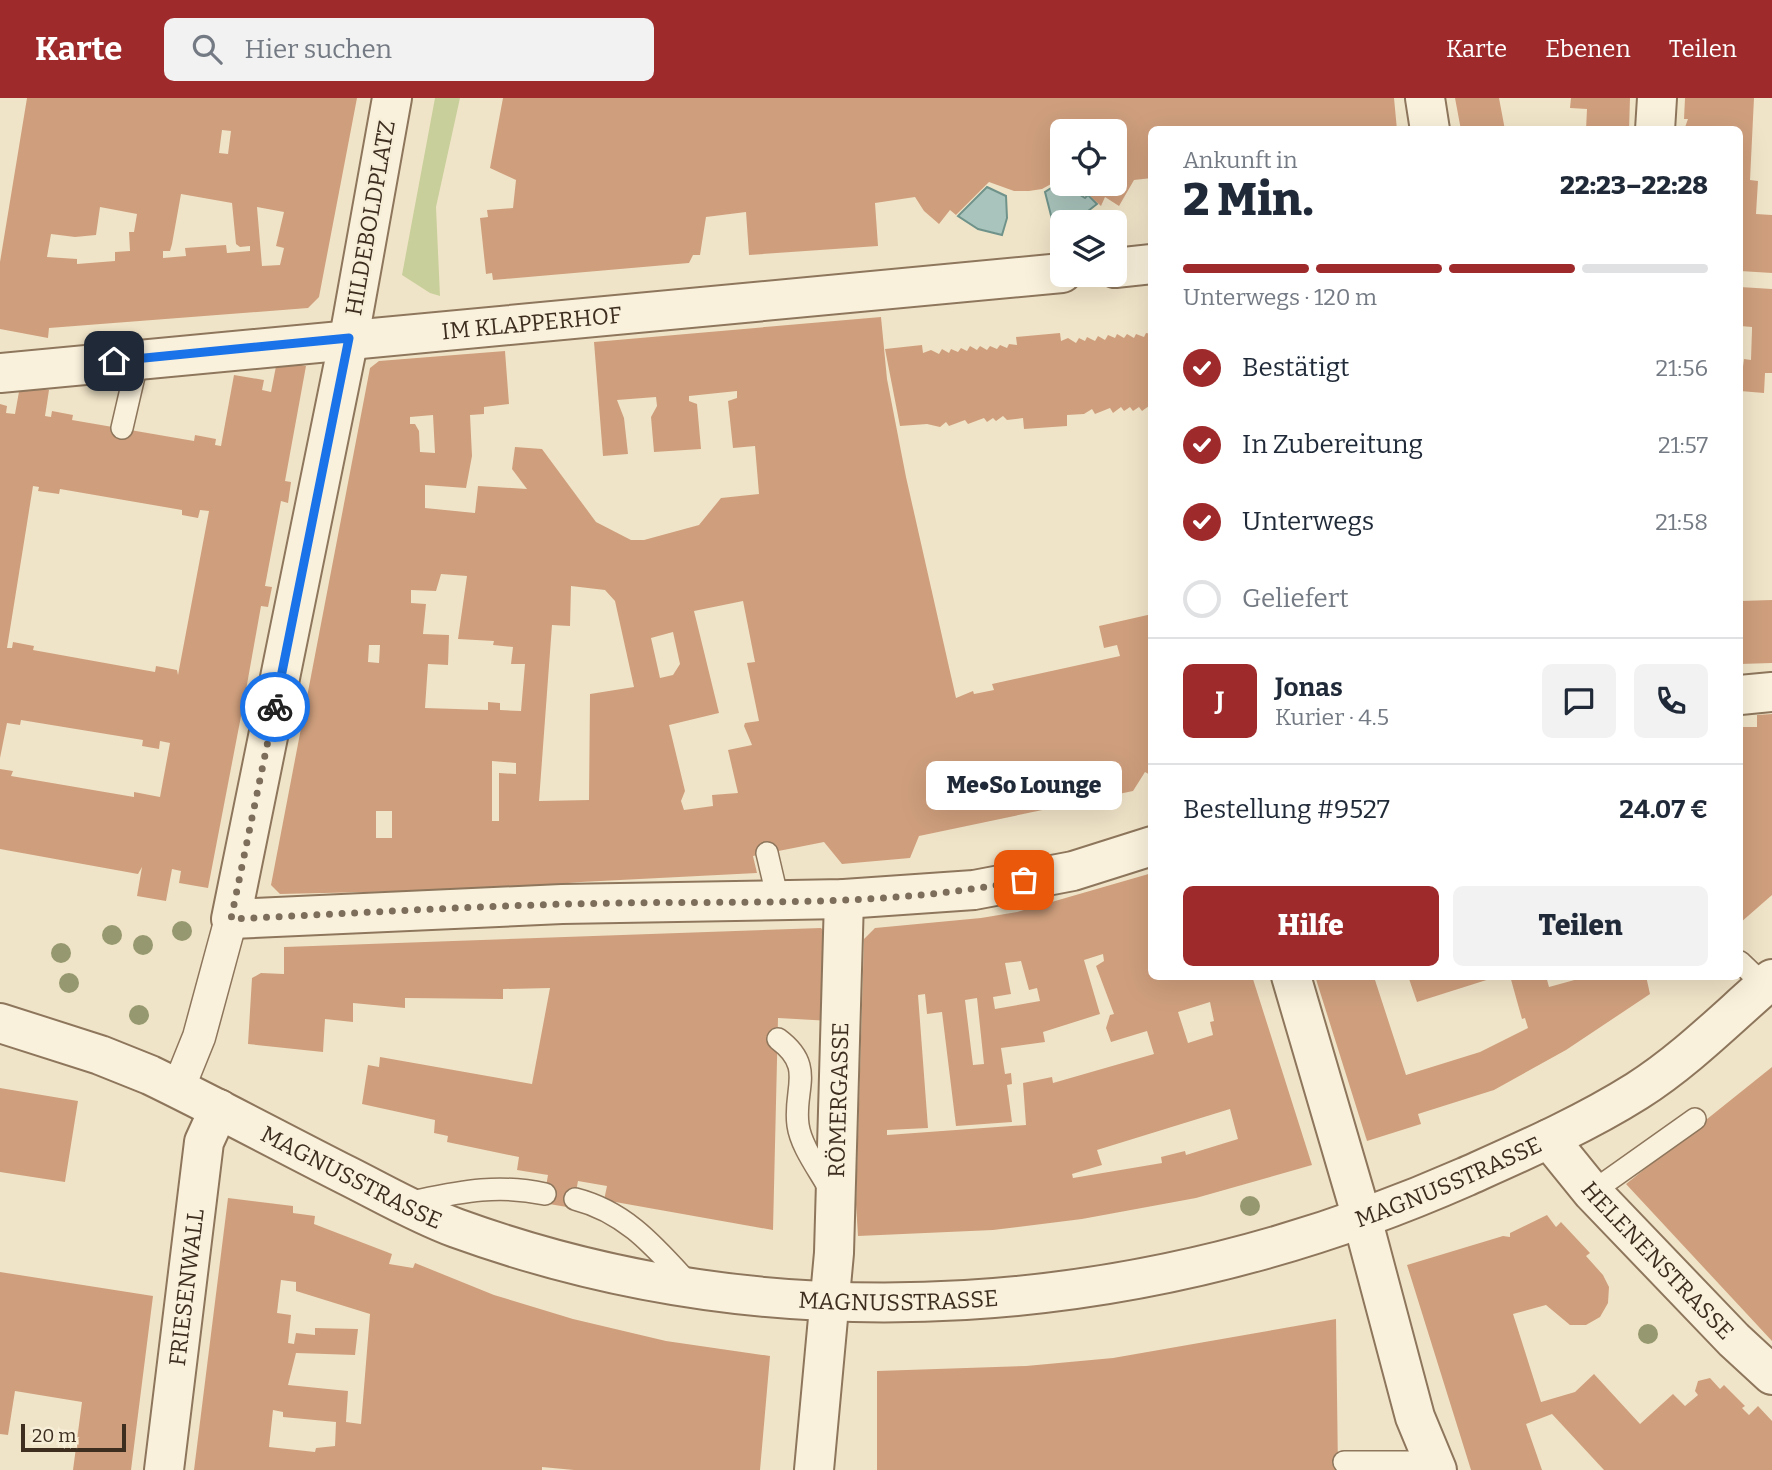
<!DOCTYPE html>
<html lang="de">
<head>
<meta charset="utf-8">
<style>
  :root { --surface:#fff; --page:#f2f2f3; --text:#1f2937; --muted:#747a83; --line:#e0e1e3; --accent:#9e2a2b }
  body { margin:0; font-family:Bitter,serif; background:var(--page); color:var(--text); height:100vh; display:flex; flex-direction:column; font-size:26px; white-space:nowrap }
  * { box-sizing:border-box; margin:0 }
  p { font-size:23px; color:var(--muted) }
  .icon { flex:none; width:38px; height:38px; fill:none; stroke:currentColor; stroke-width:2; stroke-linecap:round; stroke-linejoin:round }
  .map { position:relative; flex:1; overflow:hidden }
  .panel { position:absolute; left:1148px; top:28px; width:595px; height:854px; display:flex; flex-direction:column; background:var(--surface); border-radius:10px; box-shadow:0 7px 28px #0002 }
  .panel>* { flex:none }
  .controls { position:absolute; left:1050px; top:21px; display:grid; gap:14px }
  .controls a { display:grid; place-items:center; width:77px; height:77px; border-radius:10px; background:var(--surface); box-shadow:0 7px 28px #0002; font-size:35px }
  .scale { position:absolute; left:21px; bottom:18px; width:105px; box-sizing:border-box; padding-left:7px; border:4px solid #3d2e20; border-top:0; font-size:19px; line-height:24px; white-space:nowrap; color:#3d2e20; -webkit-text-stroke:5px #f7eed8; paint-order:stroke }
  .pin { position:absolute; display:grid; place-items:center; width:60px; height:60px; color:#fff; margin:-30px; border-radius:14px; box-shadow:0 4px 10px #0006 }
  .courier { position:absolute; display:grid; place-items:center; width:70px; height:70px; margin:-35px; border:5px solid #1a73e8; border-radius:50%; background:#fff; color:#222; box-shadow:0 2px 9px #0007 }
  .bubble { position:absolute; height:49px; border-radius:10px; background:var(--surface); box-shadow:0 7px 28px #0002; font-size:23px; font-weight:800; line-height:49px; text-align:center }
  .headline em { font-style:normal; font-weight:800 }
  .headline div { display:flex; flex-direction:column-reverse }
  .headline { display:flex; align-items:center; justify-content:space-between; height:119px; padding:0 35px }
  h1 { font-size:46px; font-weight:800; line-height:52px }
  .bar { display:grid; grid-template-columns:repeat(4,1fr); gap:10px 7px; align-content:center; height:84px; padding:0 35px }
  .bar i { height:9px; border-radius:5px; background:var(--line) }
  .bar .active { background:var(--accent) }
  .bar p { grid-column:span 4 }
  .line { display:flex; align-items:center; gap:18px; padding:0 35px; border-top:2px solid var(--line) }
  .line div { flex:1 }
  .round { display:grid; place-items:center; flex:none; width:74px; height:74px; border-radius:10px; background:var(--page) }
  ol { padding:0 35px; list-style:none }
  li { display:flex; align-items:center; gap:21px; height:77px }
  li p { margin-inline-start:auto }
  li .icon { padding:7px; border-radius:50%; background:var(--accent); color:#fff; stroke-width:4 }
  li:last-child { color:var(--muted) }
  li i { width:38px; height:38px; border:4px solid var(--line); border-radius:50% }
  .cta { display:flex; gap:14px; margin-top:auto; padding:14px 35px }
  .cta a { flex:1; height:80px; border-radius:10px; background:var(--accent); color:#fff; font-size:28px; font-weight:800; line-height:80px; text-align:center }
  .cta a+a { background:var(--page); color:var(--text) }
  header { display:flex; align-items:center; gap:42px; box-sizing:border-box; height:98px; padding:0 35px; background:var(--accent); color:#fff }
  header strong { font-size:33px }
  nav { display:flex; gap:38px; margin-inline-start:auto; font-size:24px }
  .search { width:490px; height:63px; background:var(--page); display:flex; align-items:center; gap:18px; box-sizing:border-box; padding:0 24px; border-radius:10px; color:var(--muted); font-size:26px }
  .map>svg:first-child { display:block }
  .green { fill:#c9cf9b }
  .water { fill:#a9c4bc; stroke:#6f938a; stroke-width:2 }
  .building { fill:#cf9f7d; fill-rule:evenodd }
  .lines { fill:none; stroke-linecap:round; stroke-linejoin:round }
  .service-casing { stroke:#8d765c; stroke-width:24 }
  .pedestrian-casing { stroke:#8d765c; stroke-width:35 }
  .minor-casing { stroke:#8d765c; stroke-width:42 }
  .tertiary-casing { stroke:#8d765c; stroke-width:42 }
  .service { stroke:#faf1dc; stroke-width:21 }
  .pedestrian { stroke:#faf1dc; stroke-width:32 }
  .minor { stroke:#faf1dc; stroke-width:38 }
  .tertiary { stroke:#faf1dc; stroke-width:38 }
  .tree { fill:#96986f }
  .done { stroke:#7c6e5b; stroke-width:7; stroke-dasharray:0 12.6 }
  .route { stroke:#1a73e8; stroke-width:9 }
  .labels { text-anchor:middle; stroke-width:5; stroke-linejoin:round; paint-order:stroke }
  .street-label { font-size:23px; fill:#3d2e20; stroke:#f7eed8 }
</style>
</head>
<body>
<header>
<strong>Karte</strong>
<div class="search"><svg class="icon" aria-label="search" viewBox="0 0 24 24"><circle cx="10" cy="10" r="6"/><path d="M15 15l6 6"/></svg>Hier suchen</div>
<nav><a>Karte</a><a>Ebenen</a><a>Teilen</a></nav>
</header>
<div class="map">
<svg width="1772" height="1372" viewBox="0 0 1772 1372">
  <rect width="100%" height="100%" fill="#f0e4c8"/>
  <path class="green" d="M435,0H460L436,109L440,198L430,195L402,177Z"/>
  <path class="water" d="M1062,83V86L1073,87L1071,91L1085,100L1088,97L1097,106L1074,124H1062V131L1055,133L1045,94Z
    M987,89L1006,98L1007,120L1002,137L978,131L958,118Z"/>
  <path class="building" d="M27,0H357L319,199L308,210L49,230L48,240L0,231V164ZM222,32L231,33L228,56L219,55ZM181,96L232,105L236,146L240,149L250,148V153L227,155L226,147L185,150L186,158L163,160V153H170L172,146ZM100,109L137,116L134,134H129L130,153L115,154V163L77,166V161L47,159L51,136L75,139L96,137ZM257,109L284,114L276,148L284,150L280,167L262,168Z
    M503,0H1394L1397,32H1152V80L1134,82L1119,108L1105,99L1101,108L1077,86H1115V33H1062V80L1042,91L1029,93H1014L989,84L956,117L950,112L939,126L924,113L915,99L875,105L878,148L749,157L746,114L706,119L700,157H693L689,165L493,182L492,175L486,176L480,120L488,119L487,112L513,110L516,82L490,70Z
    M1455,0H1499L1505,32H1461Z
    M1571,0H1630L1629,32H1586L1587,11L1570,10Z
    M1685,0H1754L1750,82L1758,83L1756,116L1772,117V175L1740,173V32H1684L1688,21H1684Z
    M1740,189L1772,191V275H1765L1764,295L1740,293V269H1743L1744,261L1751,262L1752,232V229L1740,228Z
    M881,219L887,281L906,379L956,600L973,593L974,596L994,592L992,586L1120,558L1117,547L1104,550L1099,528L1152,516V678L1145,674L1133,693L919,738L910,760L842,766L824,744L753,758L757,775L581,784L542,787L543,790L280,796L271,787L370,270L379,263L505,253L509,306L484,309V316L470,317L472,358L466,390L425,387V410L475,415L478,388L527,391L512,371L515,349L542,351L596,424L631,442H644L699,427L721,400L759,396L755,348L733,350L728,303L737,300V293L689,298V303L697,306L701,351L654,354L651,319L657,308L656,299L617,302L624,320L628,356L603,358L594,244ZM433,317L435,355L420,354L419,333L415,326H410V319ZM441,476L467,478L458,541L494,543L493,547L513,549L511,566H525L521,613L500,612V605L488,604V612L425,610L428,566L448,567L449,537L423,536L426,506L411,505V492L436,493ZM571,488L605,492L615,503L634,589L590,596L589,702L539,703L552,527L570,528ZM743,503L755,564L747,565L759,623L745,625L744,628L752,647L728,652L738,695L712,697L713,708L684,712L681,703L685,693L669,627L719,615L694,513ZM673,534L680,566L673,577L660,580L651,540ZM369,547H380L379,565L368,564ZM492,663L516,665V676L499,675V723H492ZM376,713H392V740H376Z
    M1060,235L1061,243L1068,240L1076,245L1079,240L1085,243L1087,239L1095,243L1098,238L1105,242L1108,237L1115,240L1117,236L1124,240L1127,236L1134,240L1136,236L1144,239L1146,235L1152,236V311L1149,308L1142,313L1139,309L1133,313L1130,309L1124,313L1121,309L1113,315L1110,310L1095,316L1092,311L1084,316L1067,317V328L1024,331L1023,320L1007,322L1003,318L996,323L993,320L987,324L984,320L968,326L965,322L949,328L946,324L940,329L927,326L900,328L885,251L922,247L923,255L931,252L939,256L942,251L949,255L951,251L958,254L961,250L967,253L970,248L977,252L980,248L987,252L990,248L997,251L1000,247L1007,250L1009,246L1017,247L1016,239Z
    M277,263L306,268L285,383L291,384L288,405L281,403L265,488L272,489L268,509L261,508L246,592L252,593L248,614L242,613L208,790L179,785L181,773L172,771L166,803L137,798L142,769L138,776L0,751V671L13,673L11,678L134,699V694L160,699L170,645L160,643L159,651L142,648L143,642L21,622L20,627L7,625L0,660V306L7,308L6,315L15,316L20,288L49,292L45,318L51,319L52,313L73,317L72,322L194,343L195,337L216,341L215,347L221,348L234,277L264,282L262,292L271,294ZM33,388L39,389L38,393L59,396L60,391L182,412V417L198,420L200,412L209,413L178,577L177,572L156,568L155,574L33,552L34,548L13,544L12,550H7Z
    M1772,502V565L1740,566V503Z
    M1772,616V797L1740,825V629H1757V617Z
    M1152,775V878H1168V882L1180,878H1252L1312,1067L1196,1100L1082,1121L993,1132L858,1138L856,1106L864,841L875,830L981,820L1017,814ZM1103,856L1104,863L1096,868L1114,916L1110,917L1106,930L1111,944L1147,933L1154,956L1053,985L1052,979L1023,985L1026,1027L887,1037V1032L928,1030L918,897L925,896L927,916L942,914L956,1028L1012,1024L1007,987L1012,986L1011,975L1005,976L1001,950L1045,944L1043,934L1100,916L1084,862ZM1021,863L1029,892L1037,890L1040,903L995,911L993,899L1011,896L1005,865ZM977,900L984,966L973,967L965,902ZM1210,904L1214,923L1210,924L1213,937L1188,945L1178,914ZM1230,1011L1238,1041L1186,1057L1185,1053L1161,1059L1162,1065L1073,1080L1072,1076L1102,1067L1097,1052Z
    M821,830L832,843L831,923L778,920L773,1132L604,1102L607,1088L578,1083L573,1110L543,1105L548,1077L517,1072L519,1059L447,1044L448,1038L434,1035L435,1022L362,1006L368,967L379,969L380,959L532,986L550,890L503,891V901L405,900V910L353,905V924L325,921L323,954L248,946L252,880L261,875L284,876V849Z
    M1315,878H1386L1375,882L1406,977L1480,954L1528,930L1525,920L1522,921L1510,878H1546L1549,889L1589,878H1646L1650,896L1566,952L1494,992L1418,1016L1421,1026L1367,1043Z
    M1408,878H1496V879L1417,904Z
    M1772,969V1243L1626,1086Z
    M0,990L78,1003L65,1084L0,1074Z
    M228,1100L293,1108V1115L315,1118L314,1126L392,1156L389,1166L413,1170L415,1165L494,1197L573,1221L666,1243L770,1258L760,1372H574L542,1369V1372H194ZM281,1182L296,1184V1193L370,1216L361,1326L346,1324L348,1293L288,1287L296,1255L355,1257L358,1231L315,1230V1237L296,1235L294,1246L288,1245L291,1217L277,1215ZM273,1312L283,1314V1319L336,1324L335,1348L316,1350L315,1354L269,1349Z
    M1547,1117L1556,1129L1561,1124L1590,1155L1586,1158L1603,1177L1609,1189L1608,1205L1600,1219L1586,1227H1570L1546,1207L1513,1216L1541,1304L1575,1294L1594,1276L1640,1326L1673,1296L1685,1308L1698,1297L1695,1293L1698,1283L1710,1280L1720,1291L1724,1287L1745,1308L1742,1310L1749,1317L1758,1308L1772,1323V1372H1604L1552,1316L1526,1326L1542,1372H1471L1407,1167L1503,1138L1510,1139V1135Z
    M0,1174L153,1198L131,1372H73L82,1304L15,1293L8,1337L0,1336Z
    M1336,1221L1338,1372H877V1273L1026,1268L1113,1260Z"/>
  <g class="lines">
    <defs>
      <path id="service" d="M122,330L138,261
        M767,755L778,802
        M1740,864L1764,887
        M778,941C816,969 793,991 798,1027C801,1049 820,1073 830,1092
        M1592,1094L1695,1021
        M575,1101C626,1114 655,1149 689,1186
        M406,1105C456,1095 494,1085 545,1096
        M1344,1364H1435"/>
      <path id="pedestrian" d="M178,991L199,939L231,821"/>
      <g id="minor">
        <path d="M392,0L349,240L231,821L562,806L844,801L974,792L1073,773L1152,748"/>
        <path d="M1425,0L1430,32"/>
        <path d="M1655,32L1657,0"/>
        <path d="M1115,170L1152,166"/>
        <path id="s1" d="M0,275L1062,175"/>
        <path d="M1740,597L1772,594"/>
        <path d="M1291,878L1362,1120L1415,1319L1437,1372"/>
        <path id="s2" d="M1549,1041L1592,1094L1734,1242L1772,1277"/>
        <path id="s3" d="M164,1372L204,1044L219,1011"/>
        <path id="s4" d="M814,1372L834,1155L844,801"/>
      </g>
      <g id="tertiary">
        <path id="s5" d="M0,925L100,957L150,977C216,1009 281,1044 346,1077C382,1095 418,1116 456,1130C787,1250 1147,1219 1465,1079C1523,1053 1583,1027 1637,993C1686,962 1729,918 1772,881"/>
      </g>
    </defs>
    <use href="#service" class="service-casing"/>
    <use href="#pedestrian" class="pedestrian-casing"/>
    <use href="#minor" class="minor-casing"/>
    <use href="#tertiary" class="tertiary-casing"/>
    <use href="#service" class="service"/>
    <use href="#pedestrian" class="pedestrian"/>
    <use href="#minor" class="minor"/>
    <use href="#tertiary" class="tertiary"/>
  </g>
  <g class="tree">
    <circle cx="182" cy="833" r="10"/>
    <circle cx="112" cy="837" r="10"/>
    <circle cx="143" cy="847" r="10"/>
    <circle cx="61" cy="855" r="10"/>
    <circle cx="69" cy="885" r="10"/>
    <circle cx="139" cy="917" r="10"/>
    <circle cx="1250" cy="1108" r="10"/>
    <circle cx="1648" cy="1236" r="10"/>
  </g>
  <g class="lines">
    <path class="done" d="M275,609L231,821C360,815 488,807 617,805C752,803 891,809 1024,782"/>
    <path class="route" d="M114,263L349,240L275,609"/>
  </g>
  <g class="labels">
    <g class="street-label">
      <text transform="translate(370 120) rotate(-80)" y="8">HILDEBOLDPLATZ</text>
      <text dy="8" stroke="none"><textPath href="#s1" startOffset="534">IM KLAPPERHOF</textPath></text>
      <text dy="8" stroke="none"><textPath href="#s4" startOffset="371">RÖMERGASSE</textPath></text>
      <text dy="8" stroke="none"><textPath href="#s5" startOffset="385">MAGNUSSTRASSE</textPath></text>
      <text dy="8" stroke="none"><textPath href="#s5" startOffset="1519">MAGNUSSTRASSE</textPath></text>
      <text dy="8" stroke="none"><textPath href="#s2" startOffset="163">HELENENSTRASSE</textPath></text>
      <text dy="8" stroke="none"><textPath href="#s3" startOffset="184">FRIESENWALL</textPath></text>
      <text dy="8" stroke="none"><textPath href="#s5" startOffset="952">MAGNUSSTRASSE</textPath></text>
    </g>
  </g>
</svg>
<div class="controls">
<a><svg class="icon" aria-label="locate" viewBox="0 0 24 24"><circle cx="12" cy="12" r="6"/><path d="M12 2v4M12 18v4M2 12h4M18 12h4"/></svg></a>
<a><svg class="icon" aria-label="layers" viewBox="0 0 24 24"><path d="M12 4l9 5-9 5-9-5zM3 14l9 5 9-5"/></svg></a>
</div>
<div class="scale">20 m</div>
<div class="pin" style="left:1024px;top:782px;background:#ea580c"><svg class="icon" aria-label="bag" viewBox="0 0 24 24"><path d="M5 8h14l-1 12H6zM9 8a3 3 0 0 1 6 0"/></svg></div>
<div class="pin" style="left:114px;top:263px;background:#1f2937"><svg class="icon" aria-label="home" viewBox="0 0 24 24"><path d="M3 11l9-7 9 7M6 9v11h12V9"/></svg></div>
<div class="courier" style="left:275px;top:609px"><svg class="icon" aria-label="bike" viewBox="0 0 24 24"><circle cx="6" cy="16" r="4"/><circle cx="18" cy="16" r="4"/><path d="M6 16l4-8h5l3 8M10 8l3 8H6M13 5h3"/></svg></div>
<div class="bubble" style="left:926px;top:663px;width:196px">Me•So Lounge</div>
<section class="panel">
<div class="headline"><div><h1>2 Min.</h1><p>Ankunft in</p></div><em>22:23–22:28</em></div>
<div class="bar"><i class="active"></i><i class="active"></i><i class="active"></i><i></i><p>Unterwegs · 120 m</p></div>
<ol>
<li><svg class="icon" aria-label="check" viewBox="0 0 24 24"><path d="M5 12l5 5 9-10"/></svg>Bestätigt<p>21:56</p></li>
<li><svg class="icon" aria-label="check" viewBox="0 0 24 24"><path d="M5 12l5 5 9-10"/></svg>In Zubereitung<p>21:57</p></li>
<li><svg class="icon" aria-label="check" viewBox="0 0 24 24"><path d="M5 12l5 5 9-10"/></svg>Unterwegs<p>21:58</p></li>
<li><i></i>Geliefert</li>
</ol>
<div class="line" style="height:126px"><b class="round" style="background:var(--accent);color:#fff">J</b><div><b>Jonas</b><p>Kurier · 4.5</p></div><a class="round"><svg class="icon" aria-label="chat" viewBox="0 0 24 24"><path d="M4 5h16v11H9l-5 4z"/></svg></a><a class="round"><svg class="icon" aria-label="phone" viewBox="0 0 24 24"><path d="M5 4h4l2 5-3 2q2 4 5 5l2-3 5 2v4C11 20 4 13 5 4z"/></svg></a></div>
<div class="line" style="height:91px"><div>Bestellung #9527</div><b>24.07 €</b></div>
<div class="cta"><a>Hilfe</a><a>Teilen</a></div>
</section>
</div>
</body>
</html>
